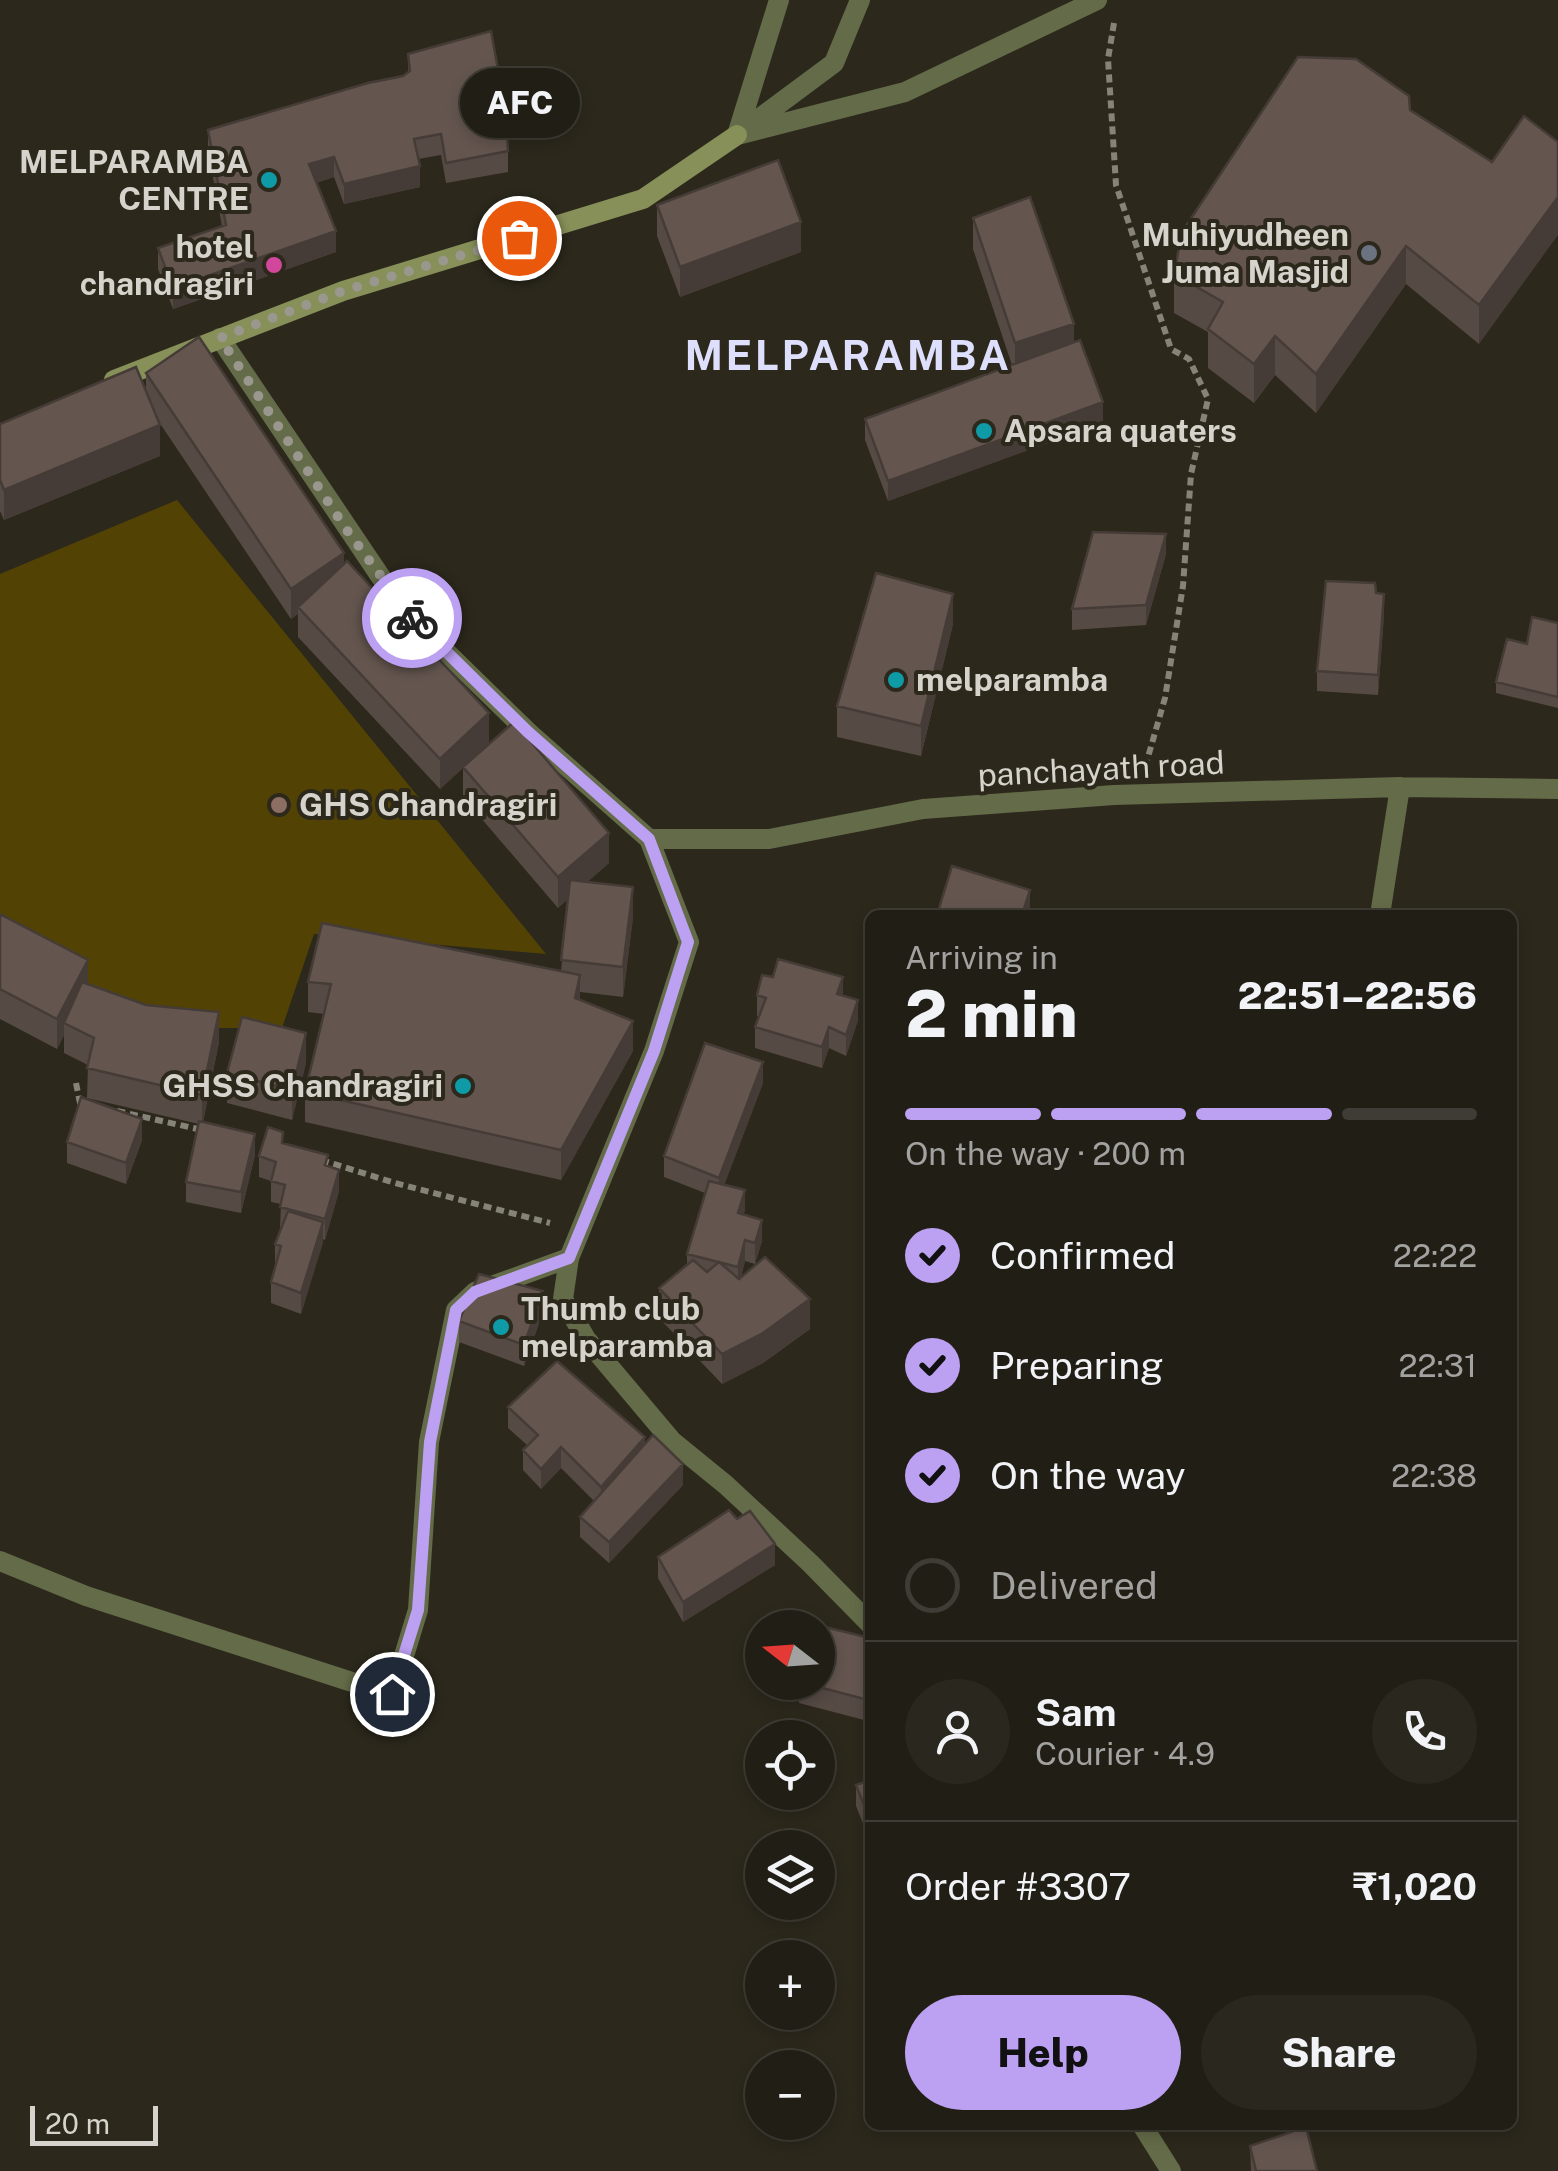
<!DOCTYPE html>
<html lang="en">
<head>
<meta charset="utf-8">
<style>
  :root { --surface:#211e15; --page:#29271e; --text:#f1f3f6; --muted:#a2a2a0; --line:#3e3c34; --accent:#bca0f2 }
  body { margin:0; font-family:"Public Sans",sans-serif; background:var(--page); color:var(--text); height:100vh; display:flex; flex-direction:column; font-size:38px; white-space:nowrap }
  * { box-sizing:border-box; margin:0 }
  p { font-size:32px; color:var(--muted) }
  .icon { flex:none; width:55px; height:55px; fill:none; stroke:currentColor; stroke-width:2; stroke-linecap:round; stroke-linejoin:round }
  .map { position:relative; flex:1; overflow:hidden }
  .drawer { position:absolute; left:865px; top:910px; width:652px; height:1220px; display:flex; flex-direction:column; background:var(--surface); border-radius:15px; box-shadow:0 5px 15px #0003,0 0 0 2px var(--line) }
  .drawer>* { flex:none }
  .needle { width:65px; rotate:287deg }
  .tools { position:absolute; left:745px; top:1610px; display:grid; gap:20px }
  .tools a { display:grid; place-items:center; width:90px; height:90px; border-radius:50%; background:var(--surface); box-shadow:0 5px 15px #0003,0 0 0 2px var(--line); font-size:50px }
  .scale { position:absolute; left:30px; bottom:25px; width:128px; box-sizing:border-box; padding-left:10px; border:5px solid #d5d3cb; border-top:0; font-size:28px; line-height:35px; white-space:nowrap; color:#d5d3cb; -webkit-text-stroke:8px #2c281c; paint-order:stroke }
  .pin { position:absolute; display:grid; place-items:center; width:85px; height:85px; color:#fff; margin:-42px; border:5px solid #fff; border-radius:50%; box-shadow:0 2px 10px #0007 }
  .courier { position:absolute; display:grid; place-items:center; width:100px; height:100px; margin:-50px; border:8px solid #bca0f2; border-radius:50%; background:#fff; color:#222; box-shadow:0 2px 12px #0007 }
  .bubble { position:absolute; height:70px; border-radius:35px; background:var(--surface); box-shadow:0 5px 15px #0003,0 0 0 2px var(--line); font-size:32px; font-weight:800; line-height:70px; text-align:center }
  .overview em { font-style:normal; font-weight:800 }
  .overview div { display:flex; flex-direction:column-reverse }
  .overview { display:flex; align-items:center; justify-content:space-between; height:170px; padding:0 40px }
  h1 { font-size:65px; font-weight:800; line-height:75px }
  .bar { display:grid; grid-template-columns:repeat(4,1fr); gap:15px 10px; align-content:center; height:120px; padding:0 40px }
  .bar i { height:12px; border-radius:8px; background:var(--line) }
  .bar .current { background:var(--accent) }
  .bar p { grid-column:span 4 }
  .line { display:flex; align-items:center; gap:25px; padding:0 40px; border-top:2px solid var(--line) }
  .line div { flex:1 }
  .round { display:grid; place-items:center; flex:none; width:105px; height:105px; border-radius:52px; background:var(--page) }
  ol { padding:0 40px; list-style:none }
  li { display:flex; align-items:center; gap:30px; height:110px }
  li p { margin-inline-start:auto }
  li .icon { padding:10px; border-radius:50%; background:var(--accent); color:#111; stroke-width:4 }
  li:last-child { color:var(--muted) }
  li i { width:55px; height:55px; border:5px solid var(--line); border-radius:50% }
  .cta { display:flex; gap:20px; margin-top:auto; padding:20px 40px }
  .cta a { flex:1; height:115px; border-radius:60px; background:var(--accent); color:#111; font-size:40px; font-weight:800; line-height:115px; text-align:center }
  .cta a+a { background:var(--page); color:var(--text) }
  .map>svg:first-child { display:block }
  .green { fill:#524304 }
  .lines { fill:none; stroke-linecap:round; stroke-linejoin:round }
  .path { stroke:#868379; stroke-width:6; stroke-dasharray:8 5; stroke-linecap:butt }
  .minor { stroke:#646b48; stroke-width:20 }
  .tertiary { stroke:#646b48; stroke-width:20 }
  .secondary { stroke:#869058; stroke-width:20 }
  .wall { fill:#564a44 }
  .shaded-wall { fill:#463c37 }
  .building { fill:#64564f; stroke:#463c37; stroke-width:2.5 }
  .done { stroke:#9a978e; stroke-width:10; stroke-dasharray:0 18 }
  .route { stroke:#bca0f2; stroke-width:12 }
  .culture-dot { fill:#0f9aa8; stroke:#2c281c; stroke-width:4 }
  .worship-dot { fill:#6b7280; stroke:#2c281c; stroke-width:4 }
  .hotel-dot { fill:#d1479c; stroke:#2c281c; stroke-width:4 }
  .education-dot { fill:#8d6e63; stroke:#2c281c; stroke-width:4 }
  .labels { text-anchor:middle; stroke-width:8; stroke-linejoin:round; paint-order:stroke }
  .poi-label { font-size:32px; font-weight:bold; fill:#d5d3cb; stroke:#2c281c; text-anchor:end }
  .street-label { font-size:32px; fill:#d5d3cb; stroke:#2c281c }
  .district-label { font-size:42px; font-weight:bold; letter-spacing:2.5px; fill:#dddffd; stroke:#2c281c }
</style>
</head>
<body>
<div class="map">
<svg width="1558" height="2171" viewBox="0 0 1558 2171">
  <rect width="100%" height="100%" fill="#2c281c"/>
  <path class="green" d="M177,500L546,954L314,934L282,1028H135L0,947V574Z"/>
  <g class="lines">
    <path class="path" d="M1114,23L1108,59L1116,185L1171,349L1189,359L1208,399L1191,474L1183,586L1165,698L1146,764
      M76,1083L80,1103L85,1104
      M117,1111L202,1130
      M321,1160L395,1183L550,1223"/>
    <path class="minor" d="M649,839H769L923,809L1114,795L1400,787L1558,789
      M1380,915L1400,787
      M0,1561L86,1596L392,1695L418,1610L429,1442L456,1310L475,1292L569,1258"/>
    <path class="tertiary" d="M779,0L737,135L834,63L860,0
      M737,135L905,92L1097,0
      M220,338L403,610L528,732L649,839L689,942L654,1051L569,1258L563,1299L586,1339L672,1441L726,1485L810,1563L870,1624
      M1142,2125L1171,2171"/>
    <path class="secondary" d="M114,380L343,291L643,199L737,135"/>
  </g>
  <path class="wall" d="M408,54L508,151V172L446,183L441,155L418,159L420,187L344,204L334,177L316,183L336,252L173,309L158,269V248L222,226L208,151V130L403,76L408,73Z
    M1410,110L1492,162L1479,344L1406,284L1316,413L1275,375L1254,403L1208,368V332L1174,313V274Z
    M657,205L801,252L680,297L657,236Z
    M973,218L1074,342L1103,423L888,501L865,440V419L1012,365L973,249Z
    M146,373L344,564L489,743L609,863L587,882L633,917L623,997L580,992V1000L633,1051L561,1180L305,1122V1092L324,1014L308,1012V982L561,971L568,899L558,908L463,797V768L440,789L298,637V614L291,619L157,419L160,456L4,520L0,511V424L146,392Z
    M1166,554L1146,625L1072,630V609Z
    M1376,593L1384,615L1378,695L1317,691V671Z
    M1558,623V708L1496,693V682L1527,644Z
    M953,624L921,756L837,737V706Z
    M0,914L88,984L219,1042L203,1122L255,1155L241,1213L186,1202V1182L199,1124L87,1098L88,1065L64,1053V1035L57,1049L0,1019Z
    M757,995H843L858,1020L846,1056L829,1048L822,1068L755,1048V1027L759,1017L757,1016Z
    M306,1063L292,1120L227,1103V1073Z
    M763,1083L724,1185L745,1210L743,1215L762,1241L755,1264L745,1261L741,1277L810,1329L763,1363L722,1384L659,1318V1288L687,1265V1254L705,1193L664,1177V1156Z
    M142,1140L126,1184L67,1163V1142Z
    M283,1143L328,1166L339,1191L325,1240L323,1239L301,1314L271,1303V1282L275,1265V1244L281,1228H280L281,1204L271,1202V1181L259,1177V1156Z
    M543,1312L524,1366L459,1342V1321Z
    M508,1407L645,1444L683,1485L609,1563L580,1537V1517L594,1501L561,1468L541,1489L523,1470V1450L527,1445L508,1428Z
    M737,1519L775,1565L683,1622L658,1578V1557Z
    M870,1638L868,1721L799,1703V1682Z
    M870,1780V1841L856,1806V1785Z
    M1250,2146L1317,2171H1251Z"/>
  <path class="shaded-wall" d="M334,157V177L309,185V164Z
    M420,166V187L344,204V184Z
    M1558,197V235L1479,344V305Z
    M801,222V252L680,297V267Z
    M336,231V252L173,309V288Z
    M1406,246V284L1316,413V374Z
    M1074,324V354L1015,373V343Z
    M1275,336V375L1254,403V364Z
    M1103,402V423L888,501V481Z
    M160,425V456L4,520V490Z
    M1166,534V554L1146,625V605Z
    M344,553V583L298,607V614L291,619V589Z
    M953,594V624L921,756V726Z
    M1384,594V615L1378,695V675Z
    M489,713V743L440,789V759Z
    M609,833V863L558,908V877Z
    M633,887V917L623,997V967Z
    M1030,890V910L1029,915H1022Z
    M88,960V990L64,1023V1035L57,1049V1019Z
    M580,975V1005L575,998Z
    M843,977V997L837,994Z
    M858,1000V1020L846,1056V1035Z
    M219,1012V1042L202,1125V1095Z
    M633,1021V1051L561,1180V1150Z
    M829,1027V1048L822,1068V1047Z
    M306,1033V1063L292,1120V1090Z
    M763,1062V1083L719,1199V1178Z
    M142,1119V1140L126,1184V1163Z
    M255,1134V1155L241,1213V1192Z
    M339,1170V1191L325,1240V1219Z
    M745,1190V1210L738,1234V1213Z
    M762,1220V1241L755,1264V1243Z
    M323,1222V1243L301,1314V1293Z
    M745,1240V1261L738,1288V1267Z
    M543,1291V1312L524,1366V1345Z
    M810,1299V1329L763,1363L722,1384V1354Z
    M645,1437V1458L601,1507V1487Z
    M561,1447V1468L541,1489V1469Z
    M683,1464V1485L609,1563V1542Z
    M775,1544V1565L683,1622V1602Z"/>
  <path class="building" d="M491,31L506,114L508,151L446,163L441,134L414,139L420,166L344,184L334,157L309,164L336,231L173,288L158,248L226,225L208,130L368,83L403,76L410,71L408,54Z
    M1298,57L1356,59L1409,96L1410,110L1492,162L1524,116L1558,142V197L1479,305L1406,246L1316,374L1275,336L1254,364L1208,329L1223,302L1174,274L1182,232Z
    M778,160L801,222L680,267L657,205Z
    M1030,197L1074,324L1015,343L973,218Z
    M199,337L344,553L291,589L146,373Z
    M1080,340L1103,402L888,481L865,419Z
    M136,367L160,425L4,490L0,480V424Z
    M1093,532L1166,534L1146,605L1072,609Z
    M347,561L489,713L440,759L298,607Z
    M876,573L953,594L921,726L837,706Z
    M1326,581L1375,583L1376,593L1384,594L1378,675L1317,671Z
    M1532,617L1558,623V697L1496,682L1507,639L1527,644Z
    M514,722L609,833L558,877L463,767Z
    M952,866L1030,890L1022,915H937Z
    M570,880L633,887L623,967L561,960Z
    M0,914L88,960L57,1019L0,989Z
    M322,923L580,975L575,998L633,1021L561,1150L305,1092L331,984L308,982Z
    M778,959L843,977L837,994L858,1000L846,1035L829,1027L822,1047L755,1027L766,998L757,995L762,975L773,977Z
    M82,982L146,1005L219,1012L202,1095L87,1068L94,1038L64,1023Z
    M242,1017L306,1033L292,1090L227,1073Z
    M705,1043L763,1062L719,1178L664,1156Z
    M81,1097L142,1119L126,1163L67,1142Z
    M199,1121L255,1134L241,1192L186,1182Z
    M268,1127L283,1132L282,1143L328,1155L325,1165L339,1170L325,1219L280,1207L285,1185L271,1181L276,1162L259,1156Z
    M709,1181L745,1190L738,1213L762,1220L755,1243L745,1240L738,1267L687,1254Z
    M288,1211L323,1222L301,1293L271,1282L281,1246L275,1244Z
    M765,1257L810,1299L763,1333L722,1354L659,1288L693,1260L707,1272L719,1262L739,1279Z
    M479,1274L543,1291L524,1345L459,1321Z
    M557,1361L645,1437L601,1487L561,1447L541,1469L523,1450L538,1435L508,1407Z
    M653,1435L683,1464L609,1542L580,1517Z
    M729,1510L737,1519L750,1511L775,1544L683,1602L658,1557Z
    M812,1624L870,1638V1694L868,1700L800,1682H818V1628H811Z
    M870,1780V1820L856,1785Z
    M1306,2127L1317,2171H1256L1250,2146Z"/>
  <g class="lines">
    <path class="done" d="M412,618L346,529L220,338L343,291L519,238"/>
    <path class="route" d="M392,1694L418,1610L430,1442L456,1310L475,1292L569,1258L654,1051L688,942L649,839L528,732L412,618"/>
  </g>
  <g class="culture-dot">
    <circle cx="269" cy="180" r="10"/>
    <circle cx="984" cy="431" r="10"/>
    <circle cx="896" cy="680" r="10"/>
    <circle cx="463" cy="1086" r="10"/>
    <circle cx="501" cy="1327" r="10"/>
  </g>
  <circle class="worship-dot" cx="1369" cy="253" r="10"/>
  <circle class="hotel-dot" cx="274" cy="265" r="10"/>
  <circle class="education-dot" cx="279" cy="805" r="10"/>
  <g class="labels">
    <g class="poi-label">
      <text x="249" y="173">MELPARAMBA<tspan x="249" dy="37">CENTRE</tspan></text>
      <text x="1349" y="246">Muhiyudheen<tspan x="1349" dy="37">Juma Masjid</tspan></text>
      <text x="254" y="258">hotel<tspan x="254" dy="37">chandragiri</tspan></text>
      <text x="1004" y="442" text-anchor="start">Apsara quaters</text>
      <text x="916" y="691" text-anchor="start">melparamba</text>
      <text x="299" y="816" text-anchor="start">GHS Chandragiri</text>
      <text x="443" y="1097">GHSS Chandragiri</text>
      <text x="521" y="1320" text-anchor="start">Thumb club<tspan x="521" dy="37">melparamba</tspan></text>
    </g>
    <g class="street-label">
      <text transform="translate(1101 769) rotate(-3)" y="11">panchayath road</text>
    </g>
    <g class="district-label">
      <text x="848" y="370">MELPARAMBA</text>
    </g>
  </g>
</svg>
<div class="tools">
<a><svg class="needle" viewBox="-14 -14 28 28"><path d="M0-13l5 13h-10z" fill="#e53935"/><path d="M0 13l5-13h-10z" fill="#a2a2a0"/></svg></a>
<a><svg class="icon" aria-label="locate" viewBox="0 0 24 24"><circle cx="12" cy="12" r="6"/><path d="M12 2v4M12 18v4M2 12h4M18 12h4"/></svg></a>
<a><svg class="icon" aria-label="layers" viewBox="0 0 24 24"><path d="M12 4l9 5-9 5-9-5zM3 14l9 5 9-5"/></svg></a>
<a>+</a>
<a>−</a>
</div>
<div class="scale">20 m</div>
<div class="pin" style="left:519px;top:238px;background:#ea580c"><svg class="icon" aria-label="bag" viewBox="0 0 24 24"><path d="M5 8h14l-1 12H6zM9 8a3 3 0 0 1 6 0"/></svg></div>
<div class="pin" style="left:392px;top:1694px;background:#1f2937"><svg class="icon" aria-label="home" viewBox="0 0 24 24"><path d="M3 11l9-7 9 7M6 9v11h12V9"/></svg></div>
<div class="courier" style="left:412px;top:618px"><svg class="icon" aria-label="bike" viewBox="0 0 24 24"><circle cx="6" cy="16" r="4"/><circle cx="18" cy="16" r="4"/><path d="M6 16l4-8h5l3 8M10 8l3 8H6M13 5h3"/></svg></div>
<div class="bubble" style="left:460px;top:68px;width:120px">AFC</div>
<section class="drawer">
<div class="overview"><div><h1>2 min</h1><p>Arriving in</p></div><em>22:51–22:56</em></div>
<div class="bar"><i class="current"></i><i class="current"></i><i class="current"></i><i></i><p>On the way · 200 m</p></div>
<ol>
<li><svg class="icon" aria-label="check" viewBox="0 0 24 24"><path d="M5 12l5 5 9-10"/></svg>Confirmed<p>22:22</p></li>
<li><svg class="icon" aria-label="check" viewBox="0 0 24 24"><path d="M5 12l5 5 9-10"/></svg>Preparing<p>22:31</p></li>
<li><svg class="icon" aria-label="check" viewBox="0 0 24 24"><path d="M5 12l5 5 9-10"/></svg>On the way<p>22:38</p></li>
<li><i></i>Delivered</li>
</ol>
<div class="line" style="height:180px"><a class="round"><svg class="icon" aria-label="person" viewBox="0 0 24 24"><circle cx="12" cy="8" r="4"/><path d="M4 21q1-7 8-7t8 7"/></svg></a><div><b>Sam</b><p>Courier · 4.9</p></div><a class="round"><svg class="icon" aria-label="phone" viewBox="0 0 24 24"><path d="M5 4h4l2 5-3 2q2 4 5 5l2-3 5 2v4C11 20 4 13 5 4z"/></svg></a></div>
<div class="line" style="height:130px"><div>Order #3307</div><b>₹1,020</b></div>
<div class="cta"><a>Help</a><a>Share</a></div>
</section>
</div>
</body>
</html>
